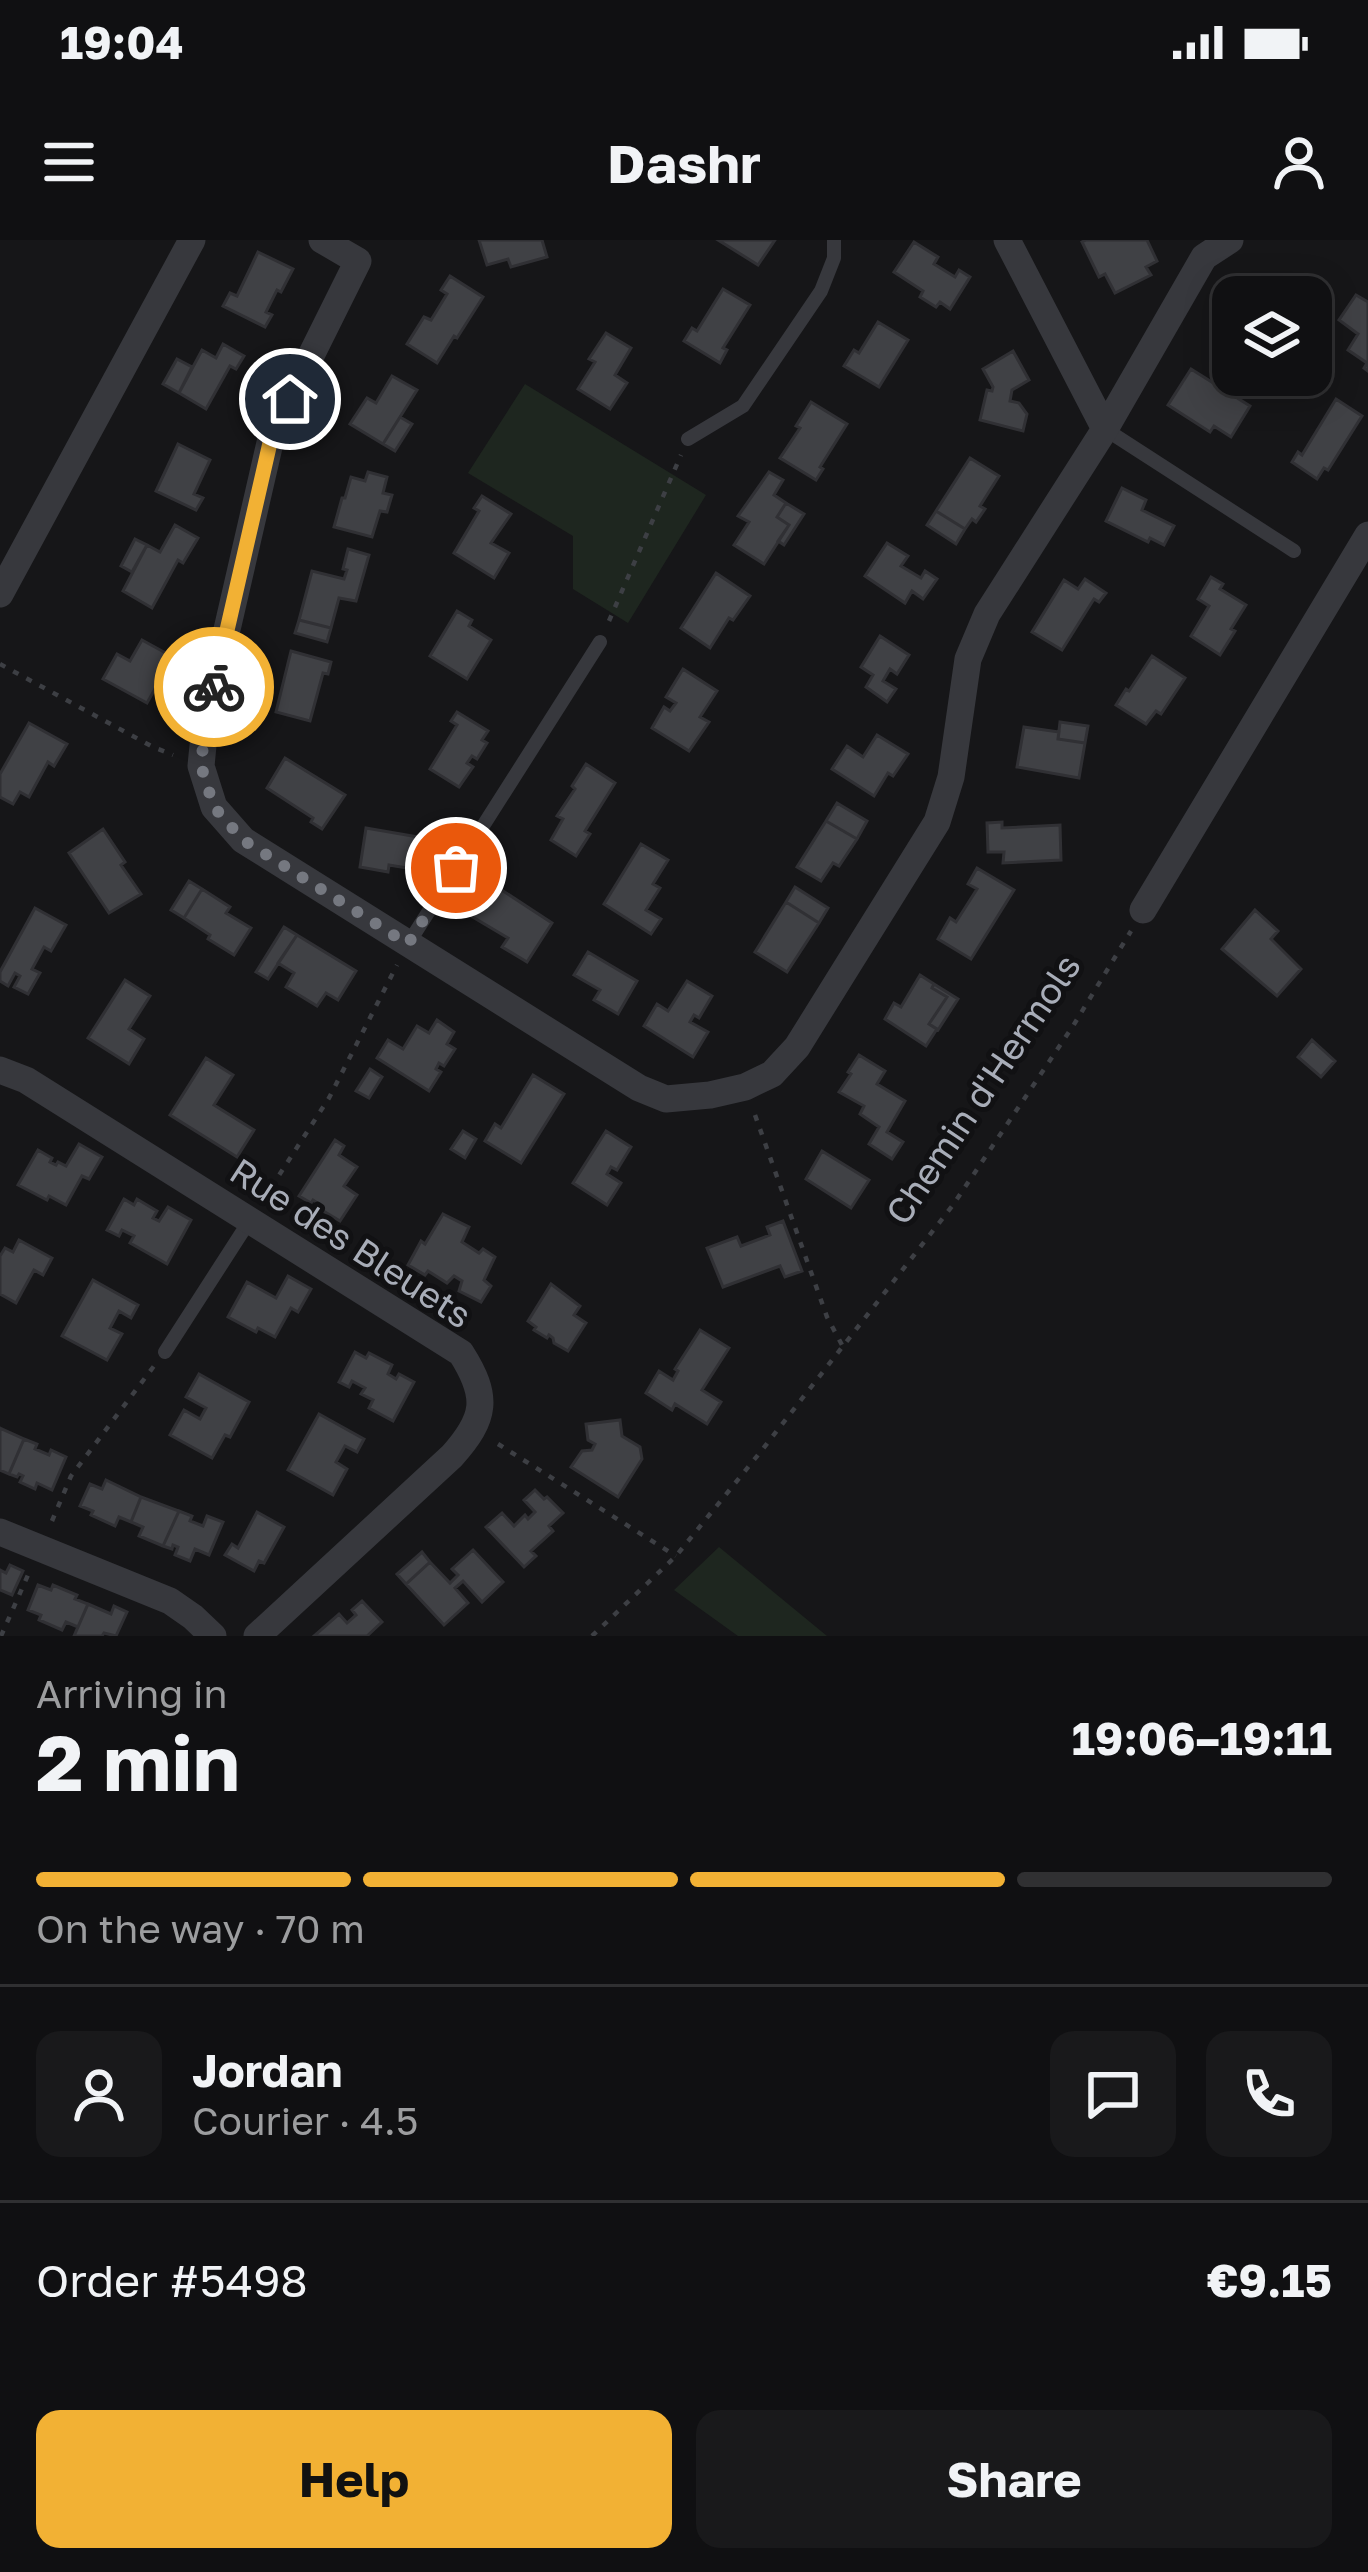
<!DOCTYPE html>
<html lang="en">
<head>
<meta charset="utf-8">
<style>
  :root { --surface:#101012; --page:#19191b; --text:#f1f3f6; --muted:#9c9d9f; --line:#303032; --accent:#f2b134 }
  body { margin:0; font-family:"Golos Text",sans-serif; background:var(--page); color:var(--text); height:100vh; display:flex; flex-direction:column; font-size:45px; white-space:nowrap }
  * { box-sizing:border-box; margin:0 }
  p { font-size:39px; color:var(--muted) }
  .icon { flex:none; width:66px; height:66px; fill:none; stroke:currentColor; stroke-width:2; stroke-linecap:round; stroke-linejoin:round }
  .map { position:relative; height:1396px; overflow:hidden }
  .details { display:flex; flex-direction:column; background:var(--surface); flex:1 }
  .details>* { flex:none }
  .tools { position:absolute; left:1212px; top:36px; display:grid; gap:24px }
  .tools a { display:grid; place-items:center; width:120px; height:120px; border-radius:24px; background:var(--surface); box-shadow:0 6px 30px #0003,0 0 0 3px var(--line); font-size:60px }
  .pin { position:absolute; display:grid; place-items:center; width:102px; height:102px; color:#fff; margin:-51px; border:6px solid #fff; border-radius:50%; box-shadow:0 3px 12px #0007 }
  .courier { position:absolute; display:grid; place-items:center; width:120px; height:120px; margin:-60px; border:9px solid #f2b134; border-radius:50%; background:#fff; color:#222; box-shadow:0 3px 15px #0007 }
  .headline em { font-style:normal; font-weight:700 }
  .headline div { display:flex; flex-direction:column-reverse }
  .headline { display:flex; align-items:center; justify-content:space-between; height:204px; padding:0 36px }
  h1 { font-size:78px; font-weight:700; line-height:90px }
  .bar { display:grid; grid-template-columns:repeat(4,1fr); gap:18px 12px; align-content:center; height:144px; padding:0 36px }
  .bar i { height:15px; border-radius:9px; background:var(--line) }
  .bar .current { background:var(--accent) }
  .bar p { grid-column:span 4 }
  .line { display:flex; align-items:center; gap:30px; padding:0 36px; border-top:3px solid var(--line) }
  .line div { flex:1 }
  .round { display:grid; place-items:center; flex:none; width:126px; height:126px; border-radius:24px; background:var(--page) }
  .action { display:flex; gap:24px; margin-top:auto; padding:24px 36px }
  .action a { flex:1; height:138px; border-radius:24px; background:var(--accent); color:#111; font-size:48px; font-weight:700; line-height:138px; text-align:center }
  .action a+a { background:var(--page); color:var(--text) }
  .status { display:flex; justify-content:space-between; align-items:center; height:84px; padding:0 60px; background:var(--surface); direction:ltr }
  .status svg { height:33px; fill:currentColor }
  header { display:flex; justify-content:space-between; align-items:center; height:156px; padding:0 36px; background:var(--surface); font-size:54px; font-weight:700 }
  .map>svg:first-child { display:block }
  .green { fill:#1e261f }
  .building { fill:#404145; stroke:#303034; stroke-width:3 }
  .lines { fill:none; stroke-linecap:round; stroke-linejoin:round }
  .path { stroke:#3d3f44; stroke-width:4.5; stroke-dasharray:6 9; stroke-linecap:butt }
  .lane { stroke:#37383d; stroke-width:14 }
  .street { stroke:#37383d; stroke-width:27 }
  .done { stroke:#757880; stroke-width:12; stroke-dasharray:0 21.6 }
  .route { stroke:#f2b134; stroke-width:15 }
  .labels { text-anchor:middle; stroke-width:10; stroke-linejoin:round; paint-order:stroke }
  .street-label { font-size:36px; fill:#a8adb8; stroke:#111113 }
</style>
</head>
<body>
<div class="status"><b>19:04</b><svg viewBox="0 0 49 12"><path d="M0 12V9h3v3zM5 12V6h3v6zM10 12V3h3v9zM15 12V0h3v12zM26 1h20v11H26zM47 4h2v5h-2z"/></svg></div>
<header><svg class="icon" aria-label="menu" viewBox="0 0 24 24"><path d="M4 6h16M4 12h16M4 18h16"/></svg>Dashr<svg class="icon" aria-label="person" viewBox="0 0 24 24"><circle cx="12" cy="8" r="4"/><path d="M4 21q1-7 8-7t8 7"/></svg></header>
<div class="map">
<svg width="1368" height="1396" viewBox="0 0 1368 1396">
  <rect width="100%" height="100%" fill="#161618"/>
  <path class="green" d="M525,144L706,255L628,383L573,349V296L468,233Z
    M719,1307L827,1396H738L674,1350Z"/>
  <path class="building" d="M479,0H542L547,17L511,27L508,19L487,25Z
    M718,0H775L758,25Z
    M1086,0H1147L1157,21L1146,27L1151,35L1115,53L1105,34L1099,37L1082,2Z
    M914,2L938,17L934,24L955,37L959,30L970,37L950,69L940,62L936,67L920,57L923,51L894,32Z
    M258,12L293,29L281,52L277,50L266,72L272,75L265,87L223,66L230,53L237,56Z
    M450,36L483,57L457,98L454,96L437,123L407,104L424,77L431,80L447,54L441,50Z
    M1294,38L1296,57H1265L1264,41Z
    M723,49L750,65L723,108L727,110L720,123L684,101L692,88L697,91Z
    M1356,55L1368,62V131L1364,128L1367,123L1348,110L1358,94L1339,80Z
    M878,82L908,100L879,147L844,126L854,110L859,113Z
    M606,93L631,108L615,135L627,143L610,169L578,149L595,122L589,119Z
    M223,104L244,116L236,129L230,126L206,169L179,153L202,110L216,118Z
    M1013,111L1029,140L1012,150L1010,161L1019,163L1027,174L1023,191L980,180L987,150L992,151L993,147L983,129Z
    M177,119L192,127L179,153L163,144Z
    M1191,129L1250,166L1231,197L1214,186L1210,192L1168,165Z
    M392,136L417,150L383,204L350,184L367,158L376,163Z
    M1336,159L1362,176L1328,230L1324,228L1317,239L1292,222L1298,212L1302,215Z
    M811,162L847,184L820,227L823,229L816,240L780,218L800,188L796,186Z
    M400,177L412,184L395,211L383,204Z
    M178,204L210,220L194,254L203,258L196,270L156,251Z
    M970,218L999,236L980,266L985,269L976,282L972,279L965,289L936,271Z
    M368,232L387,237L383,253L392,255L387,272L380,271L372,297L334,287L342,258H345L351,237L365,241Z
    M769,232L783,240L774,255L786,263L777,277L789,285L764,324L734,305L749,282L738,276Z
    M1122,248L1146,260L1142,270L1174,286L1164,305L1150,298L1148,302L1106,281Z
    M482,256L511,274L491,303L509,313L494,338L454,313L479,271L474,268Z
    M786,263L804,274L784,305L778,301L789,285L777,277Z
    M936,271L965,289L956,304L927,285Z
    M175,285L198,298L183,323L178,320L152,368L123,351L147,305L160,312Z
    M135,299L147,305L132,332L121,326Z
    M887,303L908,316L901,326L921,338L925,331L937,339L923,359L912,351L905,363L865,336Z
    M348,309L369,315L356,361L339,358L331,388L299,380L312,331L344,339L347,330L343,329Z
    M716,333L750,356L733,380L729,378L710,408L681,388Z
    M1211,337L1223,344L1220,349L1246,365L1231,389L1235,391L1220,415L1191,396L1209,366L1198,359Z
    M1085,339L1106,353L1099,362L1094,359L1062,410L1032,392L1064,340L1078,349Z
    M457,371L472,380L469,386L491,400L467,439L430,416Z
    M299,380L331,388L327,402L295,393Z
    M880,396L909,415L897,434L890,429L883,441L896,449L887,462L866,447L873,435L861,427Z
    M142,400L173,417L147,463L103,439L117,414L130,421Z
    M291,411L331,422L328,434L323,433L310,481L276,472Z
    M1152,416L1185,438L1161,474L1156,471L1146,484L1116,465L1126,449L1129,451Z
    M683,429L717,451L700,477L709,482L689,511L652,488L664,467L670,471L676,463L666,457Z
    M457,472L488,491L482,500L487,503L477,519L472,516L467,523L473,527L459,547L430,529L457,485L451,481Z
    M1060,482L1088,486L1085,503L1058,499Z
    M29,483L67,504L54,526L48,522L29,557L20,552L13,564L0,557V534Z
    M1024,487L1059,492L1058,499L1085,503L1079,538L1017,527Z
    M877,495L908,514L893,536L888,533L874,556L832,529L847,506L863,517Z
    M285,518L345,555L322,589L311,582L313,578L267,548Z
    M586,524L615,543L585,591L590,594L576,616L551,600L563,579L557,576L575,549L572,546Z
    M837,563L867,581L857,599L826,581Z
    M826,581L857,599L839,626L833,623L821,641L797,627Z
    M1002,582V588L1060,585L1061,620L1003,623L1004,612H988L987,583Z
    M366,588L424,598L419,630L389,625L388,632L360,627Z
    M103,589L125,622L121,625L141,654L109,673L69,613Z
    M641,604L668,620L653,644L660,648L646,670L661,679L651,694L604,664Z
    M977,628L1014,650L971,719L938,699L950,678L956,682L977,649L968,644Z
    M189,641L202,649L184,678L171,670Z
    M491,643L552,683L527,722L502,707L508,698L471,676Z
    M795,647L828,668L819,683L786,662Z
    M202,649L230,667L226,673L251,688L234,715L208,699L210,695L184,678Z
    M786,662L819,683L787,732L755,712Z
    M35,668L66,685L51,711L44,707L32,729L40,733L28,754L14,747L20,736L15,733L8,746L0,741V732Z
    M1255,670L1278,691L1271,699L1301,729L1277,756L1222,709Z
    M284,687L297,695L268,739L256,732Z
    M297,695L356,731L338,760L326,753L317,766L286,747L294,733L278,723Z
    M588,712L637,741L618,774L594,760L600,750L574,735Z
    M920,735L934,744L932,748L947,757L929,784L937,789L926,806L885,779L894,763L901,767Z
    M125,740L150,756L129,789L144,799L129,824L88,798Z
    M687,741L712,756L699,778L694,775L690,782L708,792L693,817L644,786L657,764L668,771Z
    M934,744L958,759L938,790L929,784L947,757L932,748Z
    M437,780L454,792L447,804L455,809L444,826L439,823L436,829L441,832L429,851L377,818L388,800L403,809L417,786L429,793Z
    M1312,800L1335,821L1321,837L1298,817Z
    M859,815L885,831L877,844L905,861L887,892L903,902L892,919L869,904L879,887L860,874L864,866L839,852L851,834L848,832Z
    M206,818L233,835L214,865L254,890L237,917L170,875Z
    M370,829L382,837L369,858L356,851Z
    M533,835L564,854L521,923L485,901L495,884L501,888Z
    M463,891L476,899L465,918L451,909Z
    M606,891L631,907L617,930L611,927L607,934L621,943L607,965L573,943Z
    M335,900L344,906L339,915L357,927L344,946L357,955L340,981L320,969L322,966L313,960L311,963L299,956Z
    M79,904L102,917L89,939L82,936L66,965L49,956L47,960L18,945L38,910L52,918L50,922L56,925L58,922L66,926Z
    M822,911L869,940L851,968L806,939Z
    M124,959L134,965L137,959L157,971L153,978L159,981L168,967L191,980L167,1024L130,1003L134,996L122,990L119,996L107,990Z
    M443,974L469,987L462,1002L479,1013L483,1009L495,1017L484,1040L491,1046L481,1062L459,1051L462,1041L454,1036L447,1043L428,1031L425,1035L408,1025L421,1001L425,1004Z
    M783,981L802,1031L785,1037L780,1026L723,1047L707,1008L737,997L741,1006L770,995L767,987Z
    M19,1000L52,1018L43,1035L34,1030L16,1063L0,1054V1016L5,1008L13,1012Z
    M288,1036L311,1049L298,1072L291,1068L275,1097L258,1088L256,1092L228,1077L247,1042L276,1058Z
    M93,1040L138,1065L131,1078L119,1071L110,1088L122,1094L107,1120L62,1096Z
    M551,1044L580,1066L574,1075L586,1083L568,1111L554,1103L553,1098L549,1095L547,1098L534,1090L536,1087L528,1081Z
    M700,1090L729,1108L702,1150L721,1162L707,1184L675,1164L672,1170L646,1153L659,1131L673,1140L678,1131L675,1129Z
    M355,1112L366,1118L369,1113L392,1125L388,1134L396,1139L399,1134L414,1142L393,1181L369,1168L373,1160L361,1154L365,1148L352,1141L349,1147L339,1142Z
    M199,1134L249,1162L230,1197L225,1195L212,1218L170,1195L184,1170L200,1179L206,1168L186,1157Z
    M319,1174L364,1199L357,1212L345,1206L336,1222L347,1229L333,1255L288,1230Z
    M620,1180L622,1196L640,1207L642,1219L618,1257L571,1227L582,1211L592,1210L595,1204L588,1200L586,1184Z
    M0,1188L24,1199L9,1234L0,1230Z
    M24,1199L37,1204L35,1209L49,1215L51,1210L66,1217L52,1250L37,1243L35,1249L20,1242L23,1236L19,1234L17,1237L9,1234Z
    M106,1240L141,1257L131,1282L119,1277L115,1286L91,1275L93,1271L80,1266L90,1244L102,1249Z
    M535,1250L544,1259L547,1257L563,1273L549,1286L553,1291L531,1311L536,1316L524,1327L486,1287L502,1273L514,1286L525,1275L528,1279L535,1272L524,1260Z
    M141,1257L179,1271L163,1306L139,1296L143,1287L131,1282Z
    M179,1271L192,1276L190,1281L203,1286L207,1276L223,1282L209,1315L195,1309L190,1321L175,1315L178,1307L173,1305L172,1309L163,1306Z
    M257,1272L284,1287L264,1323L259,1321L254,1331L225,1315L232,1304L238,1308Z
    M473,1310L503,1342L482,1362L463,1341L455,1348L468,1363L444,1385L406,1344L430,1322L450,1343L458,1335L452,1329Z
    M422,1312L430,1322L406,1344L397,1334Z
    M10,1325L23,1331L12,1355L0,1350V1330L6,1333Z
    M38,1345L51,1350L53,1345L77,1355L75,1359L88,1364L78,1387L66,1382L62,1390L39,1380L41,1375L28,1370Z
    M362,1361L382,1382L367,1396H314L339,1374L347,1383L356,1375L352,1370Z
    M88,1364L111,1374L114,1366L127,1372L116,1396L104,1393L102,1396H74Z"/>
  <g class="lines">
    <path class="path" d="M609,381L681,215
      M0,424L153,507L173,515
      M755,875L827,1077L842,1105
      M263,960L329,858L397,725
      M498,1204L676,1316
      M52,1281L71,1236L154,1126
      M1,1396L28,1335
      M592,1396L676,1316L762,1210L953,965L1073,786L1131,691"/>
    <path class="lane" d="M1105,189L1294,311
      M688,199L743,166L821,51L834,18V0
      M408,704L600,402
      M165,1112L250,980"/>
    <path class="street" d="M322,0L358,21L272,194L205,485L201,526L214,567L243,600L639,848L666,859L710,855L745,847L772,834L797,807L937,582L951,537L968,419L987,374L1105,189L1007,0
      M1105,189L1204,17L1230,0
      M0,354L192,0
      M1143,670L1368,295
      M0,830L26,840L461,1113C489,1157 486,1178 452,1216L257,1396
      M0,1292L170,1361L193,1377L213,1396"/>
  </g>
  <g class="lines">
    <path class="done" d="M214,447L205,485L201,526L214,567L243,600L408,704L456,628"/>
    <path class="route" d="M214,447L272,194L290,159"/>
  </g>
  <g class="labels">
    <g class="street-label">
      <text transform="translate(983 849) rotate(-56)" y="13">Chemin d'Hermols</text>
      <text transform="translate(351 1003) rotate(33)" y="13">Rue des Bleuets</text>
    </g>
  </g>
</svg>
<div class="tools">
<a><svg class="icon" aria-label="layers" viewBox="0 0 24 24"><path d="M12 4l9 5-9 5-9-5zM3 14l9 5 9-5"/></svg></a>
</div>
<div class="pin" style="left:456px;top:628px;background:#ea580c"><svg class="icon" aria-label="bag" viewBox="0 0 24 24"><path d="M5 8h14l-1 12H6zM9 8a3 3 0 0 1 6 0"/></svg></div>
<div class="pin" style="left:290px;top:159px;background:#1f2937"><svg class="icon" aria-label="home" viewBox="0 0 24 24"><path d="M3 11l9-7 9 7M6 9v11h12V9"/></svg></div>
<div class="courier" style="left:214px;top:447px"><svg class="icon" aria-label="bike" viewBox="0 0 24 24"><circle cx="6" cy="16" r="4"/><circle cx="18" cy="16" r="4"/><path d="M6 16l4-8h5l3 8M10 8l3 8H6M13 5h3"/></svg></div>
</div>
<section class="details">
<div class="headline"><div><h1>2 min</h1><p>Arriving in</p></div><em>19:06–19:11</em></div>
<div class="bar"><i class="current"></i><i class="current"></i><i class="current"></i><i></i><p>On the way · 70 m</p></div>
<div class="line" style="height:216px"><a class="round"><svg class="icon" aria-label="person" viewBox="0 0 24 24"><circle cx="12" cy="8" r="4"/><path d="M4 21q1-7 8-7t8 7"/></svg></a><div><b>Jordan</b><p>Courier · 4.5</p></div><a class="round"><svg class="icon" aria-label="chat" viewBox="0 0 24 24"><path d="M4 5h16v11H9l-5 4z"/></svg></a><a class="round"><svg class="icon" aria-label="phone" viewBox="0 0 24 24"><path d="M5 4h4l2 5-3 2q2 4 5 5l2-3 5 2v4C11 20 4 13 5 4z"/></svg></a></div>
<div class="line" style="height:156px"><div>Order #5498</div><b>€9.15</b></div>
<div class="action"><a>Help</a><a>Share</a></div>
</section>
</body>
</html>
